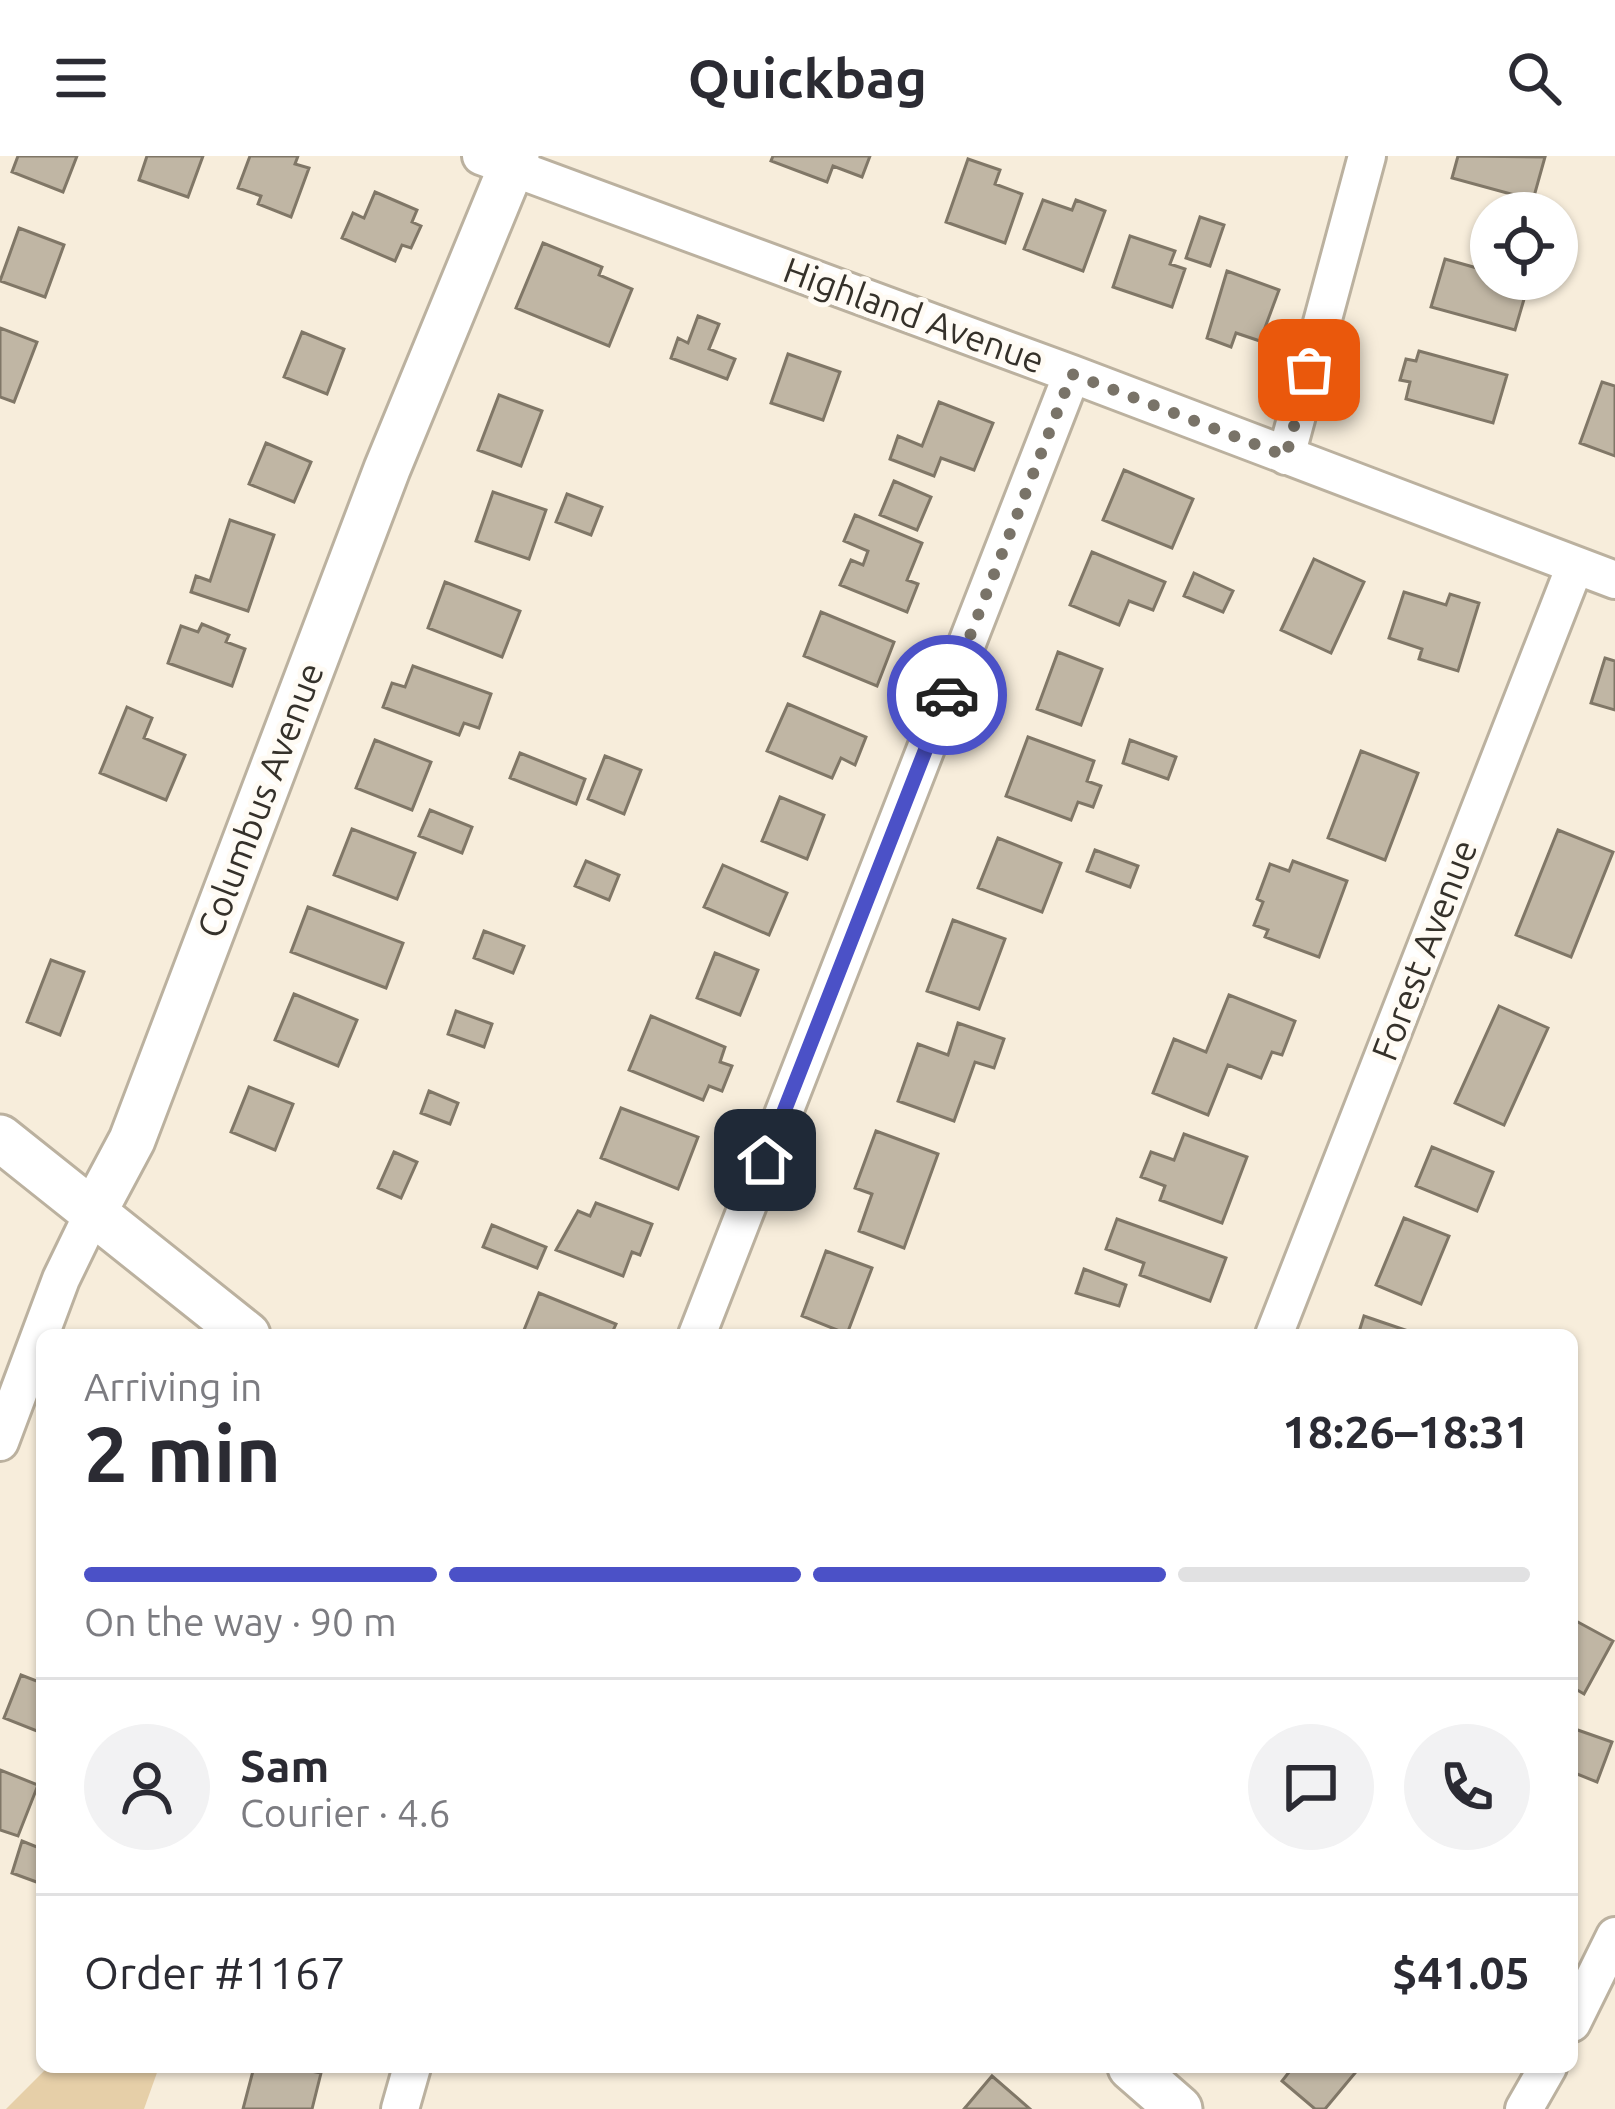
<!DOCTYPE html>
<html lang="en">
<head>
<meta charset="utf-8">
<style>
  :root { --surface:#fff; --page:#f2f2f3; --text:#2b2b33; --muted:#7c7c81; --line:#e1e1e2; --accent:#4b51c7 }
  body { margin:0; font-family:Ubuntu,sans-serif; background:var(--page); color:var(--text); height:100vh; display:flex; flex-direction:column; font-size:45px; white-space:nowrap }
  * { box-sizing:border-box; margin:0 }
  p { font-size:39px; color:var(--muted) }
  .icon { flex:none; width:66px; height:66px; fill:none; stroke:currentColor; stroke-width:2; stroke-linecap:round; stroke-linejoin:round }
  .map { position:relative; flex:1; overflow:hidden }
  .side { position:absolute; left:36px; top:1173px; width:1542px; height:744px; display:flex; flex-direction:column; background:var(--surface); border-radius:18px; box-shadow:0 3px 9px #0004 }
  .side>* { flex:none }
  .controls { position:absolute; left:1470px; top:36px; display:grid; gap:24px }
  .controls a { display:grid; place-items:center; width:108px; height:108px; border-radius:50%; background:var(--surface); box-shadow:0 3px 9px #0004; font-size:60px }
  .pin { position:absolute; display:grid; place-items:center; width:102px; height:102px; color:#fff; margin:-51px; border-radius:24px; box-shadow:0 6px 18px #0006 }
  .courier { position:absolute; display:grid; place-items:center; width:120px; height:120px; margin:-60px; border:9px solid #4b51c7; border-radius:50%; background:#fff; color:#222; box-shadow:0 3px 15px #0007 }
  .overview em { font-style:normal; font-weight:700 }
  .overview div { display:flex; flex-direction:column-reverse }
  .overview { display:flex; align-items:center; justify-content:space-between; height:204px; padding:0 48px }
  h1 { font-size:78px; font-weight:700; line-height:90px }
  .bar { display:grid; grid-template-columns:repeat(4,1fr); gap:18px 12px; align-content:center; height:144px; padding:0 48px }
  .bar i { height:15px; border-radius:9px; background:var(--line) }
  .bar .selected { background:var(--accent) }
  .bar p { grid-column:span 4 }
  .line { display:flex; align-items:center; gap:30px; padding:0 48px; border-top:3px solid var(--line) }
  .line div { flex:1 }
  .round { display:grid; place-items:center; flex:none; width:126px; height:126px; border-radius:63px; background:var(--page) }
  header { display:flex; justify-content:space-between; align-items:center; height:156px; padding:0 48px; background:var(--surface); font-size:54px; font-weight:700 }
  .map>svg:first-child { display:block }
  .green { fill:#e6cfa8 }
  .building { fill:#c0b6a4; stroke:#807767; stroke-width:3 }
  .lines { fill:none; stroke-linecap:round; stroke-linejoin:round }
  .minor-casing { stroke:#bbb19f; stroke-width:42 }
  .tertiary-casing { stroke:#bbb19f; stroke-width:51 }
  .minor { stroke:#fff; stroke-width:36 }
  .tertiary { stroke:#fff; stroke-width:45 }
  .done { stroke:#797368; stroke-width:12; stroke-dasharray:0 21.6 }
  .route { stroke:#4b51c7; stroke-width:15 }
  .labels { text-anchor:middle; stroke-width:10; stroke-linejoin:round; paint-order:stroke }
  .street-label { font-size:36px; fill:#35312a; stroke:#fffbf4 }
</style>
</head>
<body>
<header><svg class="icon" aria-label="menu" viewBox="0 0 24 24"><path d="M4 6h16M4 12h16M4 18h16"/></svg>Quickbag<svg class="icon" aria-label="search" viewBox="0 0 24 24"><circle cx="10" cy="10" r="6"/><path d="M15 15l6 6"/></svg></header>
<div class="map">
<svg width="1615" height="1953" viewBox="0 0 1615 1953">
  <rect width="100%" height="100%" fill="#f7eddb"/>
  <path class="green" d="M48,1911H159L144,1953H6Z"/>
  <path class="building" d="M18,0H77L63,36L12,16Z
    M147,0H203L188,41L139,24Z
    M250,0H298L295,8L309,12L291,61L258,48L261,40L238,32Z
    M773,0H870L862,21L833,10L827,26L771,5Z
    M1458,0L1545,1L1533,44L1452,22Z
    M968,3L1000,14L995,28L1022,38L1005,87L946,66Z
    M375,36L417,54L412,66L421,70L411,92L402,89L395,105L342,82L353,57L364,62Z
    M1043,44L1072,54L1076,44L1105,55L1083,115L1024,93Z
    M1200,61L1224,69L1210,110L1186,102Z
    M19,72L64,89L45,141L0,125Z
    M1130,80L1175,95L1170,108L1185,113L1172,151L1113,131Z
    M543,87L602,111L599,119L632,133L609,190L516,152Z
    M1445,103L1491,116V123L1529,126L1515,174L1431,151Z
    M1227,115L1279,134L1260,185L1236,177L1231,191L1207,182Z
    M698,160L719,168L709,193L735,203L727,223L671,202L678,182L688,187Z
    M0,172L37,186L14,246L0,241Z
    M302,176L344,193L327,238L284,221Z
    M1419,195L1507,219L1493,267L1406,243L1410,226L1400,224L1406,203L1416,205Z
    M788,198L840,216L823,264L771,247Z
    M1602,226L1615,230V300L1580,287Z
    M499,239L542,255L521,310L478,294Z
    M939,246L993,267L974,314L941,302L934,320L890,303L898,280L922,290Z
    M266,287L311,306L294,346L249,328Z
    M1124,314L1193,343L1172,392L1103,364Z
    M894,325L931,341L917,374L880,359Z
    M493,336L546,354L529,403L476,385Z
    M567,338L602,351L591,379L556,366Z
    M855,359L922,387L907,424L918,428L907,456L840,429L851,404L863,409L868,395L844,385Z
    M230,364L274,379L248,455L191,436L196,420L210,425Z
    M1092,396L1165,426L1153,454L1129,445L1119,469L1070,449Z
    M1314,403L1364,426L1331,497L1281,474Z
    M1194,417L1233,435L1223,456L1184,440Z
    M445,426L520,455L502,501L428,472Z
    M1404,436L1446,449L1450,438L1479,447L1458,515L1419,503L1422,493L1389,482Z
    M821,456L894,486L877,530L804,500Z
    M202,468L229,479L226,486L245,493L232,530L168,507L181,470L198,476Z
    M1058,496L1102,513L1081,569L1037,553Z
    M1605,502L1615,505V554L1591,547Z
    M413,510L491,538L479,572L464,567L459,579L383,551L392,527L405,531Z
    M788,548L866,581L855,609L841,602L832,622L767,595Z
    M127,551L152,562L144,582L185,599L166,644L100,617Z
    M1028,581L1094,605L1087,625L1101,630L1093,651L1078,646L1071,664L1006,640Z
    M375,584L431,606L412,654L356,632Z
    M1130,584L1176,601L1168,623L1123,607Z
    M1361,595L1418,617L1385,704L1328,682Z
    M520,597L585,623L576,648L510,622Z
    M605,600L641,614L624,658L588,643Z
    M780,641L824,659L807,703L762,685Z
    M430,654L472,671L462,697L419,680Z
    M352,673L415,697L397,743L334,719Z
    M1558,674L1613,696L1571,801L1516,779Z
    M998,682L1061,707L1042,756L978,732Z
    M1095,694L1138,710L1130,731L1087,715Z
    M586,705L619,719L609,744L575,730Z
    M1293,705L1347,725L1319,801L1265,781L1268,774L1254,769L1263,746L1257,743L1270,708L1289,715Z
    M723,709L787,737L769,779L704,751Z
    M308,751L403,787L386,832L291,796Z
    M953,764L1005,783L979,853L927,835Z
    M484,775L524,790L513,817L474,802Z
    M715,797L758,814L740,859L697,842Z
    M51,804L84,816L60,879L27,866Z
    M294,838L357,864L338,910L275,884Z
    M1229,839L1295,865L1282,899L1272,896L1261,922L1228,909L1208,959L1153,937L1174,883L1206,896Z
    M1499,850L1548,872L1504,969L1455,947Z
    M456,855L492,868L484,891L448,878Z
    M651,860L725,891L720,906L732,910L722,935L709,930L703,944L629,914Z
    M958,867L1004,883L994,912L975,906L954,965L898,945L918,888L948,899Z
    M249,931L293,948L275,994L231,976Z
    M429,935L458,947L450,968L421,957Z
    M621,952L698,981L678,1033L601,1002Z
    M876,975L938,998L904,1092L859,1075L872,1038L855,1032Z
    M1184,978L1247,1001L1222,1067L1160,1044L1165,1030L1141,1021L1151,996L1174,1004Z
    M1432,991L1493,1016L1477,1055L1416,1030Z
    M394,996L417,1006L401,1042L378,1032Z
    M596,1047L652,1068L640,1099L632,1096L623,1120L556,1094L578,1055L590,1060Z
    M1404,1062L1449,1080L1421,1148L1376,1129Z
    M1117,1063L1226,1102L1210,1145L1140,1119L1144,1107L1106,1093Z
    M492,1069L546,1091L537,1112L483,1091Z
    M826,1095L872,1112L847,1178L802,1160Z
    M1084,1113L1126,1129L1119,1150L1076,1137Z
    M539,1137L616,1168L611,1179H522Z
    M1364,1160L1411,1176L1410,1179H1358Z
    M1576,1465L1613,1485L1584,1538L1572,1531V1472Z
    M21,1519L42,1527V1577L4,1562Z
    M1572,1572L1612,1586L1597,1626L1572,1616Z
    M0,1614L38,1629L18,1680L0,1674Z
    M22,1685L42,1693V1728L12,1717Z
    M254,1911H312L311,1915L321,1917L312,1953H243Z
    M1293,1911H1360L1325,1953H1315L1282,1925Z
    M992,1920L1030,1953H964Z"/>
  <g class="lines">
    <defs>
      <path id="minor" d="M481,0L1072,218L1615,424
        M1286,300L1367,0
        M697,1179L1072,218
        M1274,1179L1575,410
        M0,1286L61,1123L93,1057
        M1572,1867L1615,1780
        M400,1953L412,1911
        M1524,1953L1548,1911"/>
      <path id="tertiary" d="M0,982L247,1179
        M93,1057L132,984L387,313L516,0
        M1131,1911L1179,1953"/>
    </defs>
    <use href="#minor" class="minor-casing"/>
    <use href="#tertiary" class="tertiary-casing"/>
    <use href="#minor" class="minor"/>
    <use href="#tertiary" class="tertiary"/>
  </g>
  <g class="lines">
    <path class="done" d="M947,539L1072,218L1286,300L1309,214"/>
    <path class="route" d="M765,1004L947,539"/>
  </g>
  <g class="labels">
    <g class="street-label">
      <text transform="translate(914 159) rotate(20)" y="13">Highland Avenue</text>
      <text transform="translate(260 644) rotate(-69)" y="13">Columbus Avenue</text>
      <text transform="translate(1424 794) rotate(-69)" y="13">Forest Avenue</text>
    </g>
  </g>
</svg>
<div class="controls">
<a><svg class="icon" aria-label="locate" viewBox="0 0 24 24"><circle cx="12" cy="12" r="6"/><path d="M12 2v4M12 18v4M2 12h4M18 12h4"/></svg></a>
</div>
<div class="pin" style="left:1309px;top:214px;background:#ea580c"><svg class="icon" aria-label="bag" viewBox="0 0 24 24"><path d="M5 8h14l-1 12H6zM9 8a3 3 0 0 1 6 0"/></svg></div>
<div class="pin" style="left:765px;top:1004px;background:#1f2937"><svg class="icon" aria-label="home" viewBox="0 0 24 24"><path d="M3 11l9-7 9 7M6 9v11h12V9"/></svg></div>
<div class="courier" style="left:947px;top:539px"><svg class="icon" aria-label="car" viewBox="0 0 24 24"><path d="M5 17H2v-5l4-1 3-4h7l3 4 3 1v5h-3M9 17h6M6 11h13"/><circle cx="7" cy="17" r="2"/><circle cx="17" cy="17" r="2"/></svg></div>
<section class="side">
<div class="overview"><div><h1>2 min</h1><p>Arriving in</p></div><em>18:26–18:31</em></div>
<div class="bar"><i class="selected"></i><i class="selected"></i><i class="selected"></i><i></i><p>On the way · 90 m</p></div>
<div class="line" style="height:216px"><a class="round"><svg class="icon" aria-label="person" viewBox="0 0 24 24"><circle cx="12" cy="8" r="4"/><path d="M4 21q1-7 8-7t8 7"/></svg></a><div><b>Sam</b><p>Courier · 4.6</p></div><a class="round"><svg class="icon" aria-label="chat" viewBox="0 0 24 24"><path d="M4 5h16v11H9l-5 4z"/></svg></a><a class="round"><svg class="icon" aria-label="phone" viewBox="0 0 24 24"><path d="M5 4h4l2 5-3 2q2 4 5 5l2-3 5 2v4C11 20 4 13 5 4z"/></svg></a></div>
<div class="line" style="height:156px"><div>Order #1167</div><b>$41.05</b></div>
</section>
</div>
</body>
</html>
